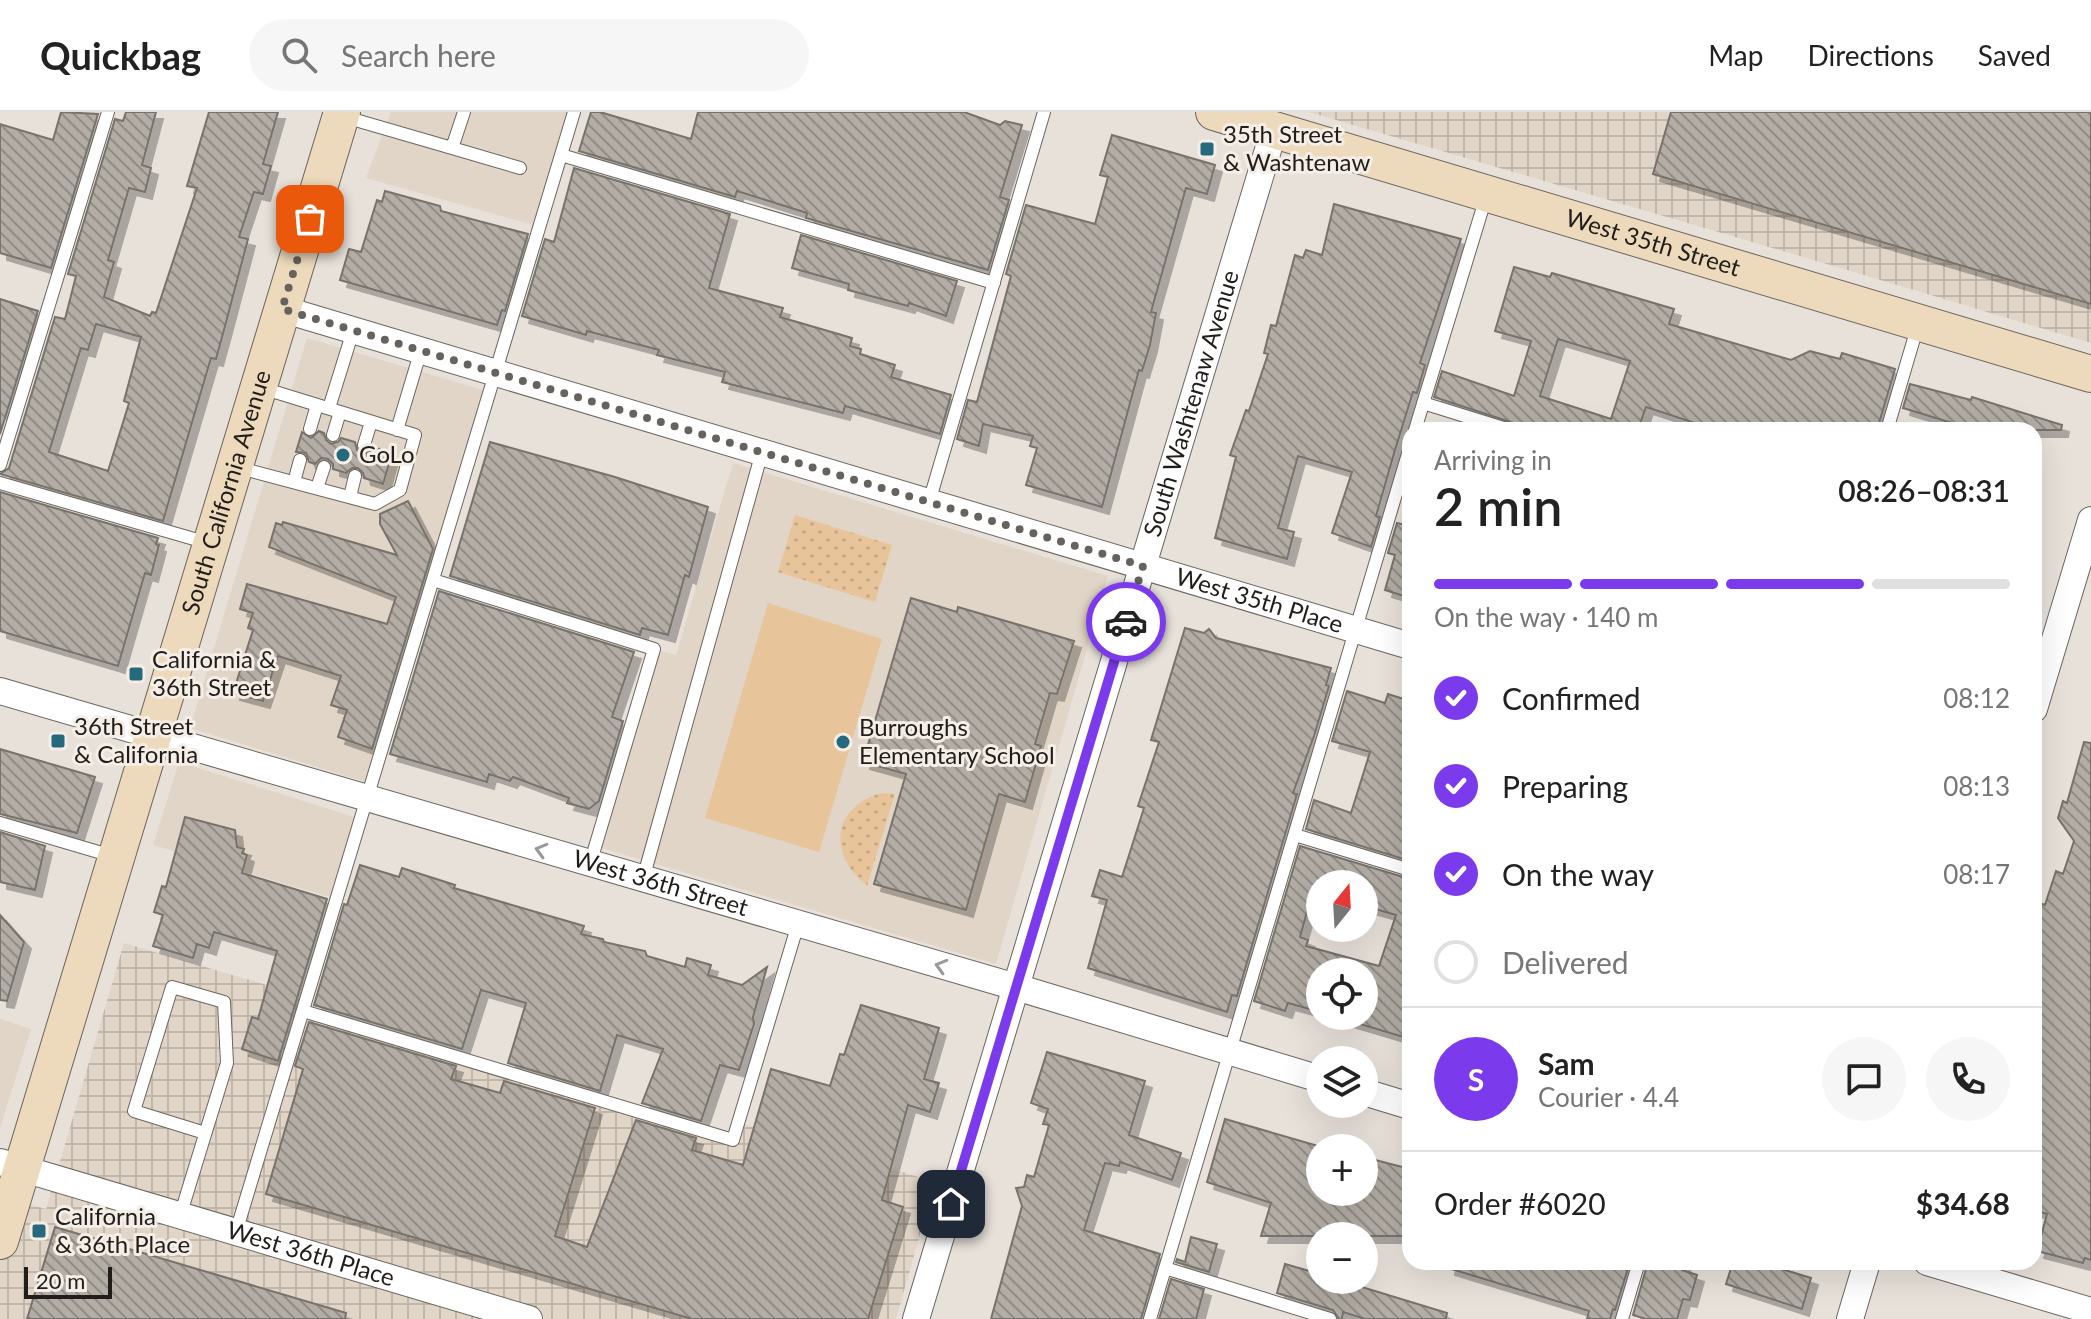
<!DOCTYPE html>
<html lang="en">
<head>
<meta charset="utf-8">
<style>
  :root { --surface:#fff; --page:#f6f6f6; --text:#222; --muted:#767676; --line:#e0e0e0; --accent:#7c3aed }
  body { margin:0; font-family:Lato,sans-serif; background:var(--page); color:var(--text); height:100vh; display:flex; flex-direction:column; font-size:30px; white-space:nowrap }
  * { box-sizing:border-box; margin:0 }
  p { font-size:26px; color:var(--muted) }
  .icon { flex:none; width:44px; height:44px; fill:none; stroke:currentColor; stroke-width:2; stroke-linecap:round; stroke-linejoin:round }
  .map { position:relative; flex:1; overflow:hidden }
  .panel { position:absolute; left:1402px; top:310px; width:640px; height:848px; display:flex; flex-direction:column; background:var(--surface); border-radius:24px; box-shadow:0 8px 32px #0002 }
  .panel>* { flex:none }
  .needle { width:52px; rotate:18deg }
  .fabs { position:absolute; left:1306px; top:758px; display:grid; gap:16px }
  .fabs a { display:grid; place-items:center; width:72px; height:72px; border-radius:50%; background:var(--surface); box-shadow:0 8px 32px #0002; font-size:40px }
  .scale { position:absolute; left:24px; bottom:20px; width:88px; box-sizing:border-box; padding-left:8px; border:4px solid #201d1a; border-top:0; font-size:22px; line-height:28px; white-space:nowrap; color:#201d1a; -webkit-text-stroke:6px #f5eee7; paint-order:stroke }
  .pin { position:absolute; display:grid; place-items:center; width:68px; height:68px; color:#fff; margin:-34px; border-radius:16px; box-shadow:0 4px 12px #0006 }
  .courier { position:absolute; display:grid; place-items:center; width:80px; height:80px; margin:-40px; border:6px solid #7c3aed; border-radius:50%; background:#fff; color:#222; box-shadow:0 2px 10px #0007 }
  .overview em { font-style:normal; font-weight:600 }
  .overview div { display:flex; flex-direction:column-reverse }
  .overview { display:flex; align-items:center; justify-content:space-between; height:136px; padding:0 32px }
  h1 { font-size:52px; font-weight:600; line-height:60px }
  .bar { display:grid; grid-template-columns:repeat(4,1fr); gap:12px 8px; align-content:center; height:96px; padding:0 32px }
  .bar i { height:10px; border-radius:6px; background:var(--line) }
  .bar .on { background:var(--accent) }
  .bar p { grid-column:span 4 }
  .line { display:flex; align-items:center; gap:20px; padding:0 32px; border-top:2px solid var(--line) }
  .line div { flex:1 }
  .round { display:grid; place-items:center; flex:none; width:84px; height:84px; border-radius:42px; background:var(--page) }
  ol { padding:0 32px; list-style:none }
  li { display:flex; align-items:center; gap:24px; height:88px }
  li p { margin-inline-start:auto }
  li .icon { padding:8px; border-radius:50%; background:var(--accent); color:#fff; stroke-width:4 }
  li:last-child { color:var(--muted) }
  li i { width:44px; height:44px; border:4px solid var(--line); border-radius:50% }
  header { display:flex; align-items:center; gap:48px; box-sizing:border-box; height:112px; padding:0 40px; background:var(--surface); border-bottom:2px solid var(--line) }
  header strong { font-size:38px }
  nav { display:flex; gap:44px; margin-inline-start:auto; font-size:28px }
  .search { width:560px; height:72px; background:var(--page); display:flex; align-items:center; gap:20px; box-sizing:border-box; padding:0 28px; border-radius:44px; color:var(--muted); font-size:30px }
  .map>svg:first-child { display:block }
  .built { fill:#e1d5c7 }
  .industrial { fill:url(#industrial-grid) }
  .grass { fill:url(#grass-dots) }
  .pitch { fill:#e8c49b }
  .building { fill:url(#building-back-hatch); stroke:#78726c; stroke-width:2; fill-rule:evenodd; filter:url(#shadow) }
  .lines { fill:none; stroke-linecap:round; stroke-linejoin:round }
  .lane-casing { stroke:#6b655e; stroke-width:14 }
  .street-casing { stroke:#6b655e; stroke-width:28 }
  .secondary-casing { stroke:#6b655e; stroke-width:38 }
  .lane { stroke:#fff; stroke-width:12 }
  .street { stroke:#fff; stroke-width:26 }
  .secondary { stroke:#edd9bb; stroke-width:36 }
  .oneway { stroke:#9b9998 }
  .done { stroke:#66625d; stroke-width:8; stroke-dasharray:0 14.4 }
  .route { stroke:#7c3aed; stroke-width:10 }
  .poi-dot { fill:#27697c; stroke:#f5eee7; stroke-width:3 }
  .labels { text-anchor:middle; stroke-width:6; stroke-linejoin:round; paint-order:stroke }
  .poi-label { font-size:24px; fill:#201d1a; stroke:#f5eee7; text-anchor:start }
  .street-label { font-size:24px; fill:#201d1a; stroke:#f5eee7 }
</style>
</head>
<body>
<header>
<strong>Quickbag</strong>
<div class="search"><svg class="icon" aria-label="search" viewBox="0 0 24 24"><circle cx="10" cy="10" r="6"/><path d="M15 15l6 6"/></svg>Search here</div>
<nav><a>Map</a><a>Directions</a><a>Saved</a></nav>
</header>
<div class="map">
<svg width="2091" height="1207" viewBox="0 0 2091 1207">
  <defs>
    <pattern id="industrial-grid" width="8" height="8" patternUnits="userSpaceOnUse" patternTransform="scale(2)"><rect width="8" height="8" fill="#e1d5c7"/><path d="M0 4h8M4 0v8" fill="none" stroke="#c1b6aa"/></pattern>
    <pattern id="grass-dots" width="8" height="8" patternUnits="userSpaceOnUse" patternTransform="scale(2)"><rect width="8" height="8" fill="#e8c49b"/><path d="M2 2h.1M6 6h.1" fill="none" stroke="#c7a885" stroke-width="1.8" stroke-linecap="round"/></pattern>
    <pattern id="building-back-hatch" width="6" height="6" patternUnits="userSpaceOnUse" patternTransform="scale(2)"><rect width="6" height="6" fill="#b3ada5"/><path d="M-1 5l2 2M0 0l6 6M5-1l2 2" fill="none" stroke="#918c86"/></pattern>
    <filter id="shadow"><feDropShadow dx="7" dy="7" stdDeviation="0" flood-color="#0004"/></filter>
  </defs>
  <rect width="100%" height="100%" fill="#e8e1da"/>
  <path class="built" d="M391,0H574L540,115L366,66Z
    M307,226L490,280L372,672L190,616Z
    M733,351L1108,464L996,852L595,734L654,537L676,543Z
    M179,650L361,707L337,787L153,733Z
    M0,907L31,917L0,1016Z"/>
  <path class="industrial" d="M1309,0H2091V231L1844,157Z
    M124,831L307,885L303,898L732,1028L738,1010L935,1070L896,1207H0V1084L46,1097Z"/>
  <path class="grass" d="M795,403L892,433L875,490L778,460Z
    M881,681L895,682L867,774C828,743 831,696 881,681Z"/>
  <path class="pitch" d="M768,491L882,527L819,740L705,706Z"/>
  <path class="building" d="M61,0L98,2L51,156L0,141V12L53,28Z
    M126,0H156L142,53L151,56L145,80L129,76L108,148L114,150L104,185L150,204L152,200L156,201L197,76L187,74L209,0H278L263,52L271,54L263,82L254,80L239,125L248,127L224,218L216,247L211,246L163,409L0,362L9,356L55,205L65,207L76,164L68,162L115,7L123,9ZM96,212L141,225L124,289L129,291L108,359L49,340L81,236L88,238Z
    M591,0H600L691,27L698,0H964L1000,13L1005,9L1022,13L1000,85L1009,88L988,158L806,106L807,101L737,79L735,85L579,39Z
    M1671,0H2091V192L1653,62Z
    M1112,23L1215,53L1207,82L1186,76L1151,200L1156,201L1150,233L1142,259L1139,258L1102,395L1026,373L1037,336L1030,334L1033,324L983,312L979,334L957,327L968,288L977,290L1011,164L1006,162L1026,93L1095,112L1108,65L1100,63Z
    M574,56L730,102L709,176L783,196L780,205L852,226L850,234L861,237L860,242L895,253L891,265L951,283L940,322L845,294L843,301L722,270L725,260L657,243L659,238L587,219L586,223L522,204L545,127L554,130Z
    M385,79L440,94L441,99L528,122L505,199L502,198L497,213L340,168L349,137L361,140L377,88L382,90Z
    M1334,92L1461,127L1420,251L1425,253L1417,281L1413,280L1395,338L1376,404L1380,405L1371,435L1332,421L1352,360L1298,344L1278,416L1294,420L1287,447L1215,426L1236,345L1230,343L1246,298L1249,299L1268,242L1264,241L1271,213L1276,214L1295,143L1303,146L1306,138L1322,143Z
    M801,123L957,169L946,204L909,191L908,194L848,178L849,172L792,156Z
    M1514,155L1550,165L1552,161L1674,197L1669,212L1791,248L1810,239L1840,247L1842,241L1895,257L1877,318H1716L1646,295L1638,318H1535L1434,285L1442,259L1514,284L1531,229L1495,219ZM1558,227L1630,249L1611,307L1540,284Z
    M0,187L38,199L0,322Z
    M1910,272L1971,288L1972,285L2062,313L2061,318H1961L1962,314L1903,296Z
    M319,319L324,321L326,328L331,332L338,330L341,326L355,330L357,338L362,342L370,340L373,335L392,341L383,372L364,366L363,361L358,356H352L346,361L333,357V352L328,347L321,346L315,352L309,350L306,341L296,340L302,320L311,326Z
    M490,330L615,365L708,395L689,465L685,463L668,523L642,516L640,523L450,464Z
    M0,380L158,426L156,432L159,433L151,463L145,461L118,554L0,519Z
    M408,389L433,437L372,637L338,625L347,598L331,593L341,564L278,544L263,589L233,581L253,518L248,516L253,501L240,497L247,472L387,512L396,485L269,435L276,411L282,413L283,410L397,443L380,412V402Z
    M1397,411L1410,414V486L1385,478L1395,443L1388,441Z
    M439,479L634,540L612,605L623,609L599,689L589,697L567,691L569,686L513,665L510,669L489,662L487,670L390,642Z
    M911,486L957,500L958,495L1074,529L1057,582L1050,581L1035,632L1041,634L1025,690L999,682L966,798L874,772L906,662L863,650Z
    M1185,516L1204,521L1209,517L1216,526L1331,556L1326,573L1329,574L1314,624L1293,681L1297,682L1237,884L1232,883L1227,900L1088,856L1107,788L1092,784L1100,758L1122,765L1144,696L1138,694L1159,630L1151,628Z
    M1347,579L1385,591L1388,582L1410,589V749L1306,717L1314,688L1351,701L1370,640L1332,629Z
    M2084,630L2091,631V1148L2085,1146L2083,1151L2037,1139L2047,1102L2034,1098V789L2045,793L2056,759L2063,762L2074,729L2058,706L2063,689L2067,691Z
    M0,637L95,665L77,721L0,702Z
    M185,705L235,718L237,735L244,737L242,741L247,743L242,761L327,787L278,949L242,937L252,905L258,907L277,839L214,820L209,836L197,832L193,846L153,834L163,803L154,800L162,774L166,775Z
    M0,720L45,734L35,778L0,770Z
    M1300,734L1410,767V927L1333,904H1364V860H1320V900L1288,891L1285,899L1254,889ZM1320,772H1364V794L1396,803L1379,854L1306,834L1308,828L1300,825L1312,782L1320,785Z
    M360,753L399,765L402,756L455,773L454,776L584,814L581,822L603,827L604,830L645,839L647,844L685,855L687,846L711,853L708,863L742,873L767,855L753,905L754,912L739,958L720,953L701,1009L642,991L663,937L617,923L600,979L508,951L526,891L481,878L462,937L314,893L344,792L347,793Z
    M0,803L24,830L7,889L0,888Z
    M861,893L939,916L924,967L939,971L930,1000L908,993L882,1088L903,1095L868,1207H692L266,1082L303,957L295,954L309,910L456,954L451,967L500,981L504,969L595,996L555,1124L587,1135L636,1008L696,1026L692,1038L743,1053L771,957L830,974L840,942L844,943Z
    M1047,940L1145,969L1129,1023L1181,1041L1172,1068L1120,1050L1119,1054L1105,1051L1084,1118L1160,1142L1141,1207H991L1022,1094L1016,1076L1024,1075L1027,1063L1034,1065L1049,1013L1043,1012L1048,997L1031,991Z
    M1225,1007L1325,1036H1320V1080H1364V1045L1410,1057V1124H1261L1271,1091L1207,1070Z
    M55,1115L346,1201L345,1207H27Z
    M1191,1125L1217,1132L1209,1160L1176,1150L1177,1147L1185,1150Z
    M1449,1150H1630L1615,1198L1613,1197L1610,1207H1587L1589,1199L1448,1156Z
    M1648,1150H1684L1682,1158L1697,1163L1690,1188L1683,1187L1677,1207H1646L1633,1203Z
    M1733,1150H1759L1811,1166L1802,1197L1726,1172Z
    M1285,1152L1320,1162V1168H1339L1447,1201L1446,1207H1365L1343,1200L1342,1207H1339L1333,1198L1277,1181Z
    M1171,1167L1204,1177L1196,1207H1159Z"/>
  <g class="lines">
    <defs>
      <path id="lane" d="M345,5L452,36L464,0
        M452,36L520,56
        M561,43L994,171
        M1423,291L1510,318
        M329,296L353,219
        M310,317L317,293
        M397,318L421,238
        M1415,318L1486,85
        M1887,318L1918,213
        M333,323L340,300
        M364,333L371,310
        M0,353L108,0
        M236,355L375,392L400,378L415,323L262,276
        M294,370L300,348
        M0,371L208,431
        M317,376L324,355
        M350,385L355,364
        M929,390L1044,0
        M433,468L654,537L590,752
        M0,711L112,744
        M1295,723L1410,758
        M643,767L762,340
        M303,899L733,1028L798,812
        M180,1104L227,951L224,890L172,875L134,999L205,1021
        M236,1120L574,0
        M1165,1156L1330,1207
        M1150,1207L1410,335
        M1622,1207L1639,1150"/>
      <g id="street">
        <path id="s1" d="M282,197L1410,534"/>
        <path id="s2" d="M0,579L1016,875L1320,967"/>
        <path d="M2034,597L2091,408"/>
        <path d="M1364,980L1410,994"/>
        <path id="s3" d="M0,1050L529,1207"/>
        <path d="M1927,1150L2091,1199"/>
        <path id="s4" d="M916,1207L1274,18"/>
        <path d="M1850,1207L1867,1150"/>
      </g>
      <g id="secondary">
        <path id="s5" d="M1214,0L2091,262"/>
        <path id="s6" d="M0,1129L342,0"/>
      </g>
    </defs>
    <use href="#lane" class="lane-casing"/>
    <use href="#street" class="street-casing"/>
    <use href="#secondary" class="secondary-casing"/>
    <use href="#lane" class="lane"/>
    <use href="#street" class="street"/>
    <use href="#secondary" class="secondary"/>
  </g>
  <defs><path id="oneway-chevron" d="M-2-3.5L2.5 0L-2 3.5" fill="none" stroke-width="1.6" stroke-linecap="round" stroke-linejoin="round" transform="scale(2)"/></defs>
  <g class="oneway">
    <use href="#oneway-chevron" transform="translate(541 738) rotate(-164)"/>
    <use href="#oneway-chevron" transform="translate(941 854) rotate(-164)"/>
  </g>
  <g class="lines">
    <path class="done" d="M310,107L282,197L1143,454L1126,510"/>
    <path class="route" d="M951,1092L1126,510"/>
  </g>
  <g class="poi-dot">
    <rect x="1199" y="29" width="16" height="16" rx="4"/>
    <circle cx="343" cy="343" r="8"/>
    <rect x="128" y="554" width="16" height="16" rx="4"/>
    <rect x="50" y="621" width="16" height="16" rx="4"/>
    <circle cx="843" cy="630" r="8"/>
    <rect x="31" y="1111" width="16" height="16" rx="4"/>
  </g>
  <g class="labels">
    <g class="poi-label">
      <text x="1223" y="31">35th Street<tspan x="1223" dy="28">&amp; Washtenaw</tspan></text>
      <text x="359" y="351">GoLo</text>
      <text x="152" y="556">California &amp;<tspan x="152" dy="28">36th Street</tspan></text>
      <text x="74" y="623">36th Street<tspan x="74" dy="28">&amp; California</tspan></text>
      <text x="859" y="624">Burroughs<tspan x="859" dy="28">Elementary School</tspan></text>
      <text x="55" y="1113">California<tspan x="55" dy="28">&amp; 36th Place</tspan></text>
    </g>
    <g class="street-label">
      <text dy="8" stroke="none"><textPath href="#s5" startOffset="458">West 35th Street</textPath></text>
      <text dy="8" stroke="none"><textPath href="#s4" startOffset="956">South Washtenaw Avenue</textPath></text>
      <text dy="8" stroke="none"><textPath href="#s6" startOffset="782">South California Avenue</textPath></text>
      <text dy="8" stroke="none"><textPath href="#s1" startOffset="1020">West 35th Place</textPath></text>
      <text dy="8" stroke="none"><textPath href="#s2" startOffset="688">West 36th Street</textPath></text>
      <text dy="8" stroke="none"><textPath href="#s3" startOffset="324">West 36th Place</textPath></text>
    </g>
  </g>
</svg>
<div class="fabs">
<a><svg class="needle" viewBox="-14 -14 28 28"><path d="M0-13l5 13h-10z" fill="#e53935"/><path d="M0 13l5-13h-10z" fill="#767676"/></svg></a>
<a><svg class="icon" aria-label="locate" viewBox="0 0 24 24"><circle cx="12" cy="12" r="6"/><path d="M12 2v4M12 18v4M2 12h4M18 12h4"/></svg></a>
<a><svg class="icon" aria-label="layers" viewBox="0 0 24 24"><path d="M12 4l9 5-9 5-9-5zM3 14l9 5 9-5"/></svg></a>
<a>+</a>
<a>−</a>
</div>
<div class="scale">20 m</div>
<div class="pin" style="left:310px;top:107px;background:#ea580c"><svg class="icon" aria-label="bag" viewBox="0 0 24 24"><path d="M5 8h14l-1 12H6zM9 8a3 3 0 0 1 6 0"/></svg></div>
<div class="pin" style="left:951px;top:1092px;background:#1f2937"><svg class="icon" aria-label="home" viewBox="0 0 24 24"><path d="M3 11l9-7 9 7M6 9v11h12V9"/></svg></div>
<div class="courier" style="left:1126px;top:510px"><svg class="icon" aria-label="car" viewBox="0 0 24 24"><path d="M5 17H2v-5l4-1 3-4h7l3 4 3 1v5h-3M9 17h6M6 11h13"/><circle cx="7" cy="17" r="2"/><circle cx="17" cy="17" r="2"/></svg></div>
<section class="panel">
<div class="overview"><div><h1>2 min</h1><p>Arriving in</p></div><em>08:26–08:31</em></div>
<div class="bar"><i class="on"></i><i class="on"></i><i class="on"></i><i></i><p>On the way · 140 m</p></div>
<ol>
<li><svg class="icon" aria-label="check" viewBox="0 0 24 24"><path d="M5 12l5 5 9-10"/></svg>Confirmed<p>08:12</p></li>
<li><svg class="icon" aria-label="check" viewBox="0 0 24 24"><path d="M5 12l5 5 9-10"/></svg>Preparing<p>08:13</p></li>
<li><svg class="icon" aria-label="check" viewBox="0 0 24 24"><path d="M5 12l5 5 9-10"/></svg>On the way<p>08:17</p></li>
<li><i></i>Delivered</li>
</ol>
<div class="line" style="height:144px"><b class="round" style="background:var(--accent);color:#fff">S</b><div><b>Sam</b><p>Courier · 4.4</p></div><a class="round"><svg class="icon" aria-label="chat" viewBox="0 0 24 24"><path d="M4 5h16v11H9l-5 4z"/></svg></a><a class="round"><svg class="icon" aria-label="phone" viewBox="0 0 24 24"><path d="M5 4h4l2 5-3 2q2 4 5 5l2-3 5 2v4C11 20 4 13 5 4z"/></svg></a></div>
<div class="line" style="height:104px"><div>Order #6020</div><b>$34.68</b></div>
</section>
</div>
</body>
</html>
